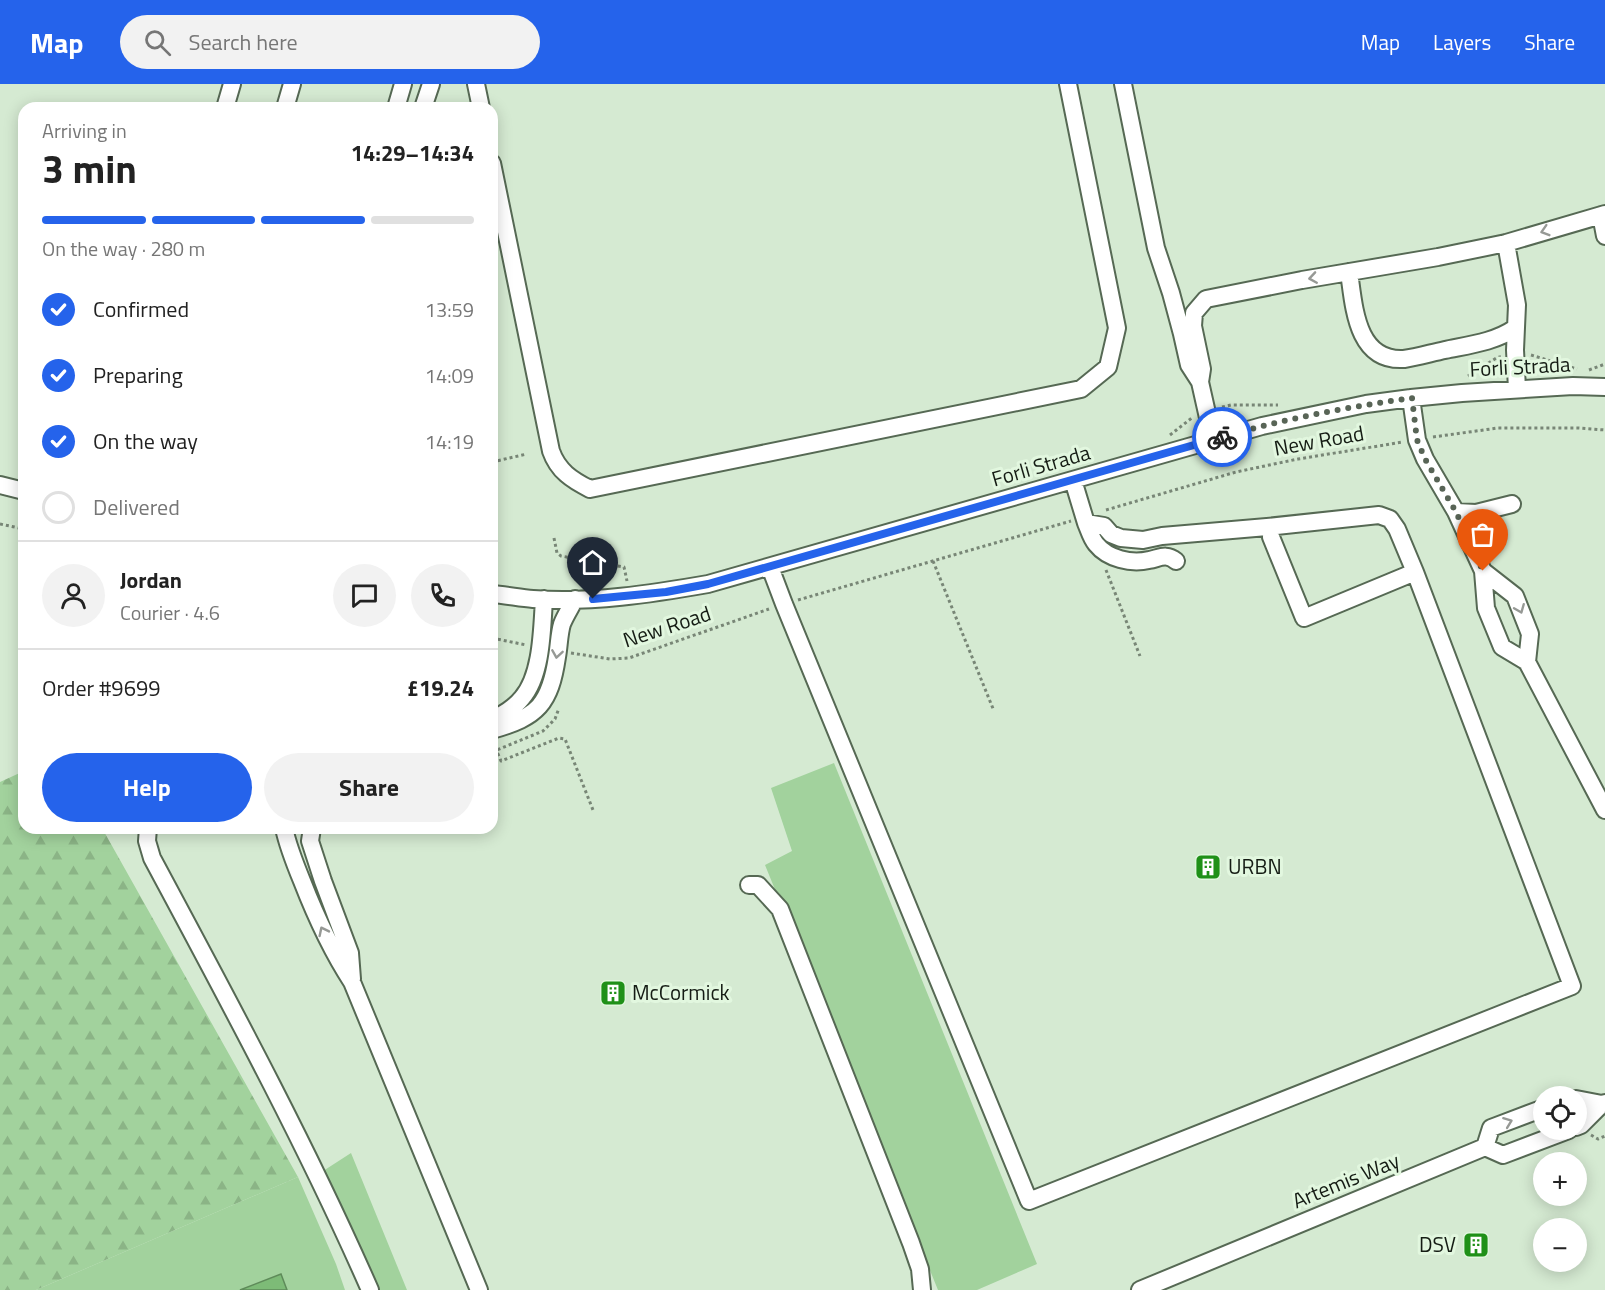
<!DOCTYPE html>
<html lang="en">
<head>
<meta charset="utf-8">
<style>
  :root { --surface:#fff; --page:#f2f2f2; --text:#222; --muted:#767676; --line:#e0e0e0; --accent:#2563eb }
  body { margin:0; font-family:"Titillium Web",sans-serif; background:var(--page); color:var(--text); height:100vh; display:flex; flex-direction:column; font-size:22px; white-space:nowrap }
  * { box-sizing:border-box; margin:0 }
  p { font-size:20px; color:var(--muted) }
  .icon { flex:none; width:33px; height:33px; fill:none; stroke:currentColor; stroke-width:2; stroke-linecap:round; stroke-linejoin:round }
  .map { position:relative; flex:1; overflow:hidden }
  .details { position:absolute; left:18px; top:18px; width:480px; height:732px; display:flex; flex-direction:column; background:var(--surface); border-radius:18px; box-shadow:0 3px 15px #0003 }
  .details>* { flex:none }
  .fabs { position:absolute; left:1533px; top:1002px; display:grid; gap:12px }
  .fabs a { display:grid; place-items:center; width:54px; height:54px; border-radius:50%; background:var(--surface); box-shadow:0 3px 15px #0003; font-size:30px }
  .pin { position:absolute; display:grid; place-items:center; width:51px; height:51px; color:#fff; margin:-62px -26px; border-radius:50% 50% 50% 0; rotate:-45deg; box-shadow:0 0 6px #0007 }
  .pin .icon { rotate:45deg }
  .courier { position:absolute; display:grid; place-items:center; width:60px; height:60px; margin:-30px; border:4px solid #2563eb; border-radius:50%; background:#fff; color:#222; box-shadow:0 2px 8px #0007 }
  .head em { font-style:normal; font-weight:700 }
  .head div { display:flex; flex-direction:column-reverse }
  .head { display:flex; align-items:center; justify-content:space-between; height:102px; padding:0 24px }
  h1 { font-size:39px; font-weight:700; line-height:45px }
  .bar { display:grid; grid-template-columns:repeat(4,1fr); gap:9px 6px; align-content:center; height:72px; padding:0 24px }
  .bar i { height:8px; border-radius:4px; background:var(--line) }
  .bar .on { background:var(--accent) }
  .bar p { grid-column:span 4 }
  .line { display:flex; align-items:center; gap:15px; padding:0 24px; border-top:2px solid var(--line) }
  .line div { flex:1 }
  .round { display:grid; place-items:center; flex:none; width:63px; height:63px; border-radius:32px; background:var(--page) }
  ol { padding:0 24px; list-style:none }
  li { display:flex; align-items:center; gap:18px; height:66px }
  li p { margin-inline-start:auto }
  li .icon { padding:6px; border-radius:50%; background:var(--accent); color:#fff; stroke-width:4 }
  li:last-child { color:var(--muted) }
  li i { width:33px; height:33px; border:3px solid var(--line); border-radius:50% }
  .cta { display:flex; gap:12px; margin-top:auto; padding:12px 24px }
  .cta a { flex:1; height:69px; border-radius:36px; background:var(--accent); color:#fff; font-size:24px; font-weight:700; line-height:69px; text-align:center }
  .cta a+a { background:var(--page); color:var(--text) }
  header { display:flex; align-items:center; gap:36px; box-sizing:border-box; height:84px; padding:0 30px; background:var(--accent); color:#fff }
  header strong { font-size:28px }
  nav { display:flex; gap:33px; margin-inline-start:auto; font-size:21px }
  .search { width:420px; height:54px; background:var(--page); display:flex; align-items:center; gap:15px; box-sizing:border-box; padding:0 21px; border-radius:33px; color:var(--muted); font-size:22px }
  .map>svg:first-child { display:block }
  .green { fill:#a2d29d }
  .forest { fill:url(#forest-firs) }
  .water { fill:#7dbb77; stroke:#5e8b59; stroke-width:1.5 }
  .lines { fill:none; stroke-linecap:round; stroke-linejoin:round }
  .minor-casing { stroke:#566954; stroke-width:20 }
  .path { stroke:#788676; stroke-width:3; stroke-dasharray:3 3; stroke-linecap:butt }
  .minor { stroke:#fff; stroke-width:16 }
  .oneway { stroke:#969995 }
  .done { stroke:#586456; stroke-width:6; stroke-dasharray:0 10.8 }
  .route { stroke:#2563eb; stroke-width:8 }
  .labels { text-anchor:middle; stroke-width:6; stroke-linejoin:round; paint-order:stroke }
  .street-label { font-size:21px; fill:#151c14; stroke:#e2f7df }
  .poi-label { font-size:21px; fill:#151c14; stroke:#e2f7df; text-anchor:start }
</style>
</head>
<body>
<header>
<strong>Map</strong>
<div class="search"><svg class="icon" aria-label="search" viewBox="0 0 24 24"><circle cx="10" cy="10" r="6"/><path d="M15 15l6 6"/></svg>Search here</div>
<nav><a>Map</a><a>Layers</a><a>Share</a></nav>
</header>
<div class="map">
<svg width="1605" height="1206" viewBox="0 0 1605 1206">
  <defs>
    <pattern id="forest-firs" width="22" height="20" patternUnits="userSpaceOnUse" patternTransform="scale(1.5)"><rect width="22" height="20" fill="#a2d29d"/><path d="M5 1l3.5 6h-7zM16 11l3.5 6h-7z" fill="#8bb486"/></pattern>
  </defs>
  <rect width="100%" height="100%" fill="#d5ead2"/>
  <path class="green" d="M834,679L1037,1180L977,1206H938L765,781L792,767L771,704Z
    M351,1069L407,1206H374L320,1089Z
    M298,1093L336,1180L345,1206H287L281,1190L240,1206H36Z"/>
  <path class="forest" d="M24,687V744H102L298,1093L36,1206H0V698Z"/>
  <path class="water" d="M281,1190L287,1206H240Z"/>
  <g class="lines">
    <defs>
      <path id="minor" d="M476,0L481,24
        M1123,0L1156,164L1171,209L1182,250L1189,281L1200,298
        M225,24L232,0
        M285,24L292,0
        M396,24L403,0
        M423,24L431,0
        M492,79L551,367C558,387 572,396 590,405L1081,305L1108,283L1117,244L1068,0
        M1601,131L1605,152
        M1506,159L1517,221L1515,266L1517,305
        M1349,188C1354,222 1356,278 1404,275C1417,273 1431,269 1445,266C1469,261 1495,258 1515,244
        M1411,314L1417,356L1425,375L1456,428L1476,429L1512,420
        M1213,356L1200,298L1202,285L1193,242L1194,229L1206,215L1302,196L1438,173L1506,159L1605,130
        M1073,396L1086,439L1104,442L1111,450L1121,454L1143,456L1162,452L1267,443L1379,431L1390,435L1397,445L1415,488
        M0,401L24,407
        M1456,428L1483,487L1486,524L1502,563L1527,578L1605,726
        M1086,439C1089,446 1091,454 1096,460C1108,475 1131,480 1149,476C1160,474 1166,469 1176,477
        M770,483L784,520L1029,1117L1572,902L1415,488L1304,534L1271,453
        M1483,487L1515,512L1530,550L1527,578
        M492,510C506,511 520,514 533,515C592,519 651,510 708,500L1262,342L1366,320L1411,314L1462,309L1573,302L1605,303
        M492,636C503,630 514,624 522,614C542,591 542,545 544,515
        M492,646C538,633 550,620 557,573C559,562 559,550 562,540C565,532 571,523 575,515
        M148,744L147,757L152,774C228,916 305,1058 370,1206
        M284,744C288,763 295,780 302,797C316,833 331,866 352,898L479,1206
        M312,744L310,757L323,797L350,869L352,895
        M749,801H758L780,825L911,1159L920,1185L922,1206
        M1576,1015L1602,1020
        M1576,1043L1581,1041L1602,1020L1605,1019
        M1485,1063L1491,1044L1544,1024
        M1140,1206L1485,1063L1503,1071L1569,1046"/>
    </defs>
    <use href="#minor" class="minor-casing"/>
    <path class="path" d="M456,24L466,22
      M1531,271L1577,285
      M1589,286L1605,280
      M1468,292L1498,273H1501
      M1222,323L1231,321H1278
      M1170,351L1193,333
      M1433,353L1498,344H1579L1605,346
      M492,378L527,370
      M1106,426L1236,388L1298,375L1403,358
      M0,440L24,445
      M554,454L557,469L561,472L624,483L627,497
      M933,477L994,627
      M1106,486L1140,572
      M798,516L1071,437
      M492,554L526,561
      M571,569L610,575L629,574L769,525
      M492,668L543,647L555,635L559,624
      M492,673L498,670L501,677L559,654L565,655L593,726
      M1591,1051L1598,1055L1605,1052"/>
    <use href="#minor" class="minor"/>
  </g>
  <defs><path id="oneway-chevron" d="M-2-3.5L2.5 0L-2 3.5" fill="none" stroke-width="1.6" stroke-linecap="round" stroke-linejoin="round" transform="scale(1.5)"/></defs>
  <g class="oneway">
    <use href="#oneway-chevron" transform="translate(1545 147) rotate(163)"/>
    <use href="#oneway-chevron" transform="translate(1313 194) rotate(171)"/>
    <use href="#oneway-chevron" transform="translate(1520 525) rotate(68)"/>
    <use href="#oneway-chevron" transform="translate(557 570) rotate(99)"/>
    <use href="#oneway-chevron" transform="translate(323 847) rotate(-116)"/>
    <use href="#oneway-chevron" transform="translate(1508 1038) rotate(-21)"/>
  </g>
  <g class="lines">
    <path class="done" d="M1222,353C1284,335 1347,323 1412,314L1417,356L1425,375L1456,428L1483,487"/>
    <path class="route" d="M593,515L666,508L708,500L1222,353"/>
  </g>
  <defs>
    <symbol id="building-square" viewBox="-11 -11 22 22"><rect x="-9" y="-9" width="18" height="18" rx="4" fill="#1f9018" stroke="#e2f7df"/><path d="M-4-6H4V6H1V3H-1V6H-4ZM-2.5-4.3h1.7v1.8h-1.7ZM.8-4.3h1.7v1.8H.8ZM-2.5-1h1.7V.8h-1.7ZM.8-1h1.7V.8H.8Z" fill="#fff"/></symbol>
  </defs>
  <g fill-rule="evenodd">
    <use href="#building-square" x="1193" y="768" width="30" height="30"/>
    <use href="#building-square" x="598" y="894" width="30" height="30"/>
    <use href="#building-square" x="1461" y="1146" width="30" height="30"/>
  </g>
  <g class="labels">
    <g class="street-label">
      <text transform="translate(1520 283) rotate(-3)" y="7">Forli Strada</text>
      <text transform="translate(1319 357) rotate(-10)" y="7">New Road</text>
      <text transform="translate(1041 382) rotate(-16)" y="7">Forli Strada</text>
      <text transform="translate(667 543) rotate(-18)" y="7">New Road</text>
      <text transform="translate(1346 1097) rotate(-22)" y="7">Artemis Way</text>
    </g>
    <g class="poi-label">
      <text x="1228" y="790">URBN</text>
      <text x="632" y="916">McCormick</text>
      <text x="1456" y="1168" text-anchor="end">DSV</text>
    </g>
  </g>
</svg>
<div class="fabs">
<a><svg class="icon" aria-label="locate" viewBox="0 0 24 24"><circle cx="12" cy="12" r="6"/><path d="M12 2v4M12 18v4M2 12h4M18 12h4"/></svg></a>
<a>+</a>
<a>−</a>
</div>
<div class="pin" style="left:1483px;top:487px;background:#ea580c"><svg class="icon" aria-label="bag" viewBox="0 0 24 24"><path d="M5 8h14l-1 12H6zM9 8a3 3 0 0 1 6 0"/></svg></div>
<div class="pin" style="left:593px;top:515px;background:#1f2937"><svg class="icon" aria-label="home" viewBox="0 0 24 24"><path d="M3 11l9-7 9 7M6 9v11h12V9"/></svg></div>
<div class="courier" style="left:1222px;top:353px"><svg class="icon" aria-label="bike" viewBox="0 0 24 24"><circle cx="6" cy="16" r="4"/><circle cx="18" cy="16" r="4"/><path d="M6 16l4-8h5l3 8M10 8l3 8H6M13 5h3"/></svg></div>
<section class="details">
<div class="head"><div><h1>3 min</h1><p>Arriving in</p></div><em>14:29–14:34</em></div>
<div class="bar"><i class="on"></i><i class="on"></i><i class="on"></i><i></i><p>On the way · 280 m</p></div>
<ol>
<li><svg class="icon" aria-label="check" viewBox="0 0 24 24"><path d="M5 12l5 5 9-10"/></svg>Confirmed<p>13:59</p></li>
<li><svg class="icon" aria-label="check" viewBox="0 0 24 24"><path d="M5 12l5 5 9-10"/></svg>Preparing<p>14:09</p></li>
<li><svg class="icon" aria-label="check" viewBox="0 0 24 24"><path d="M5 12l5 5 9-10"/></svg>On the way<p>14:19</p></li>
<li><i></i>Delivered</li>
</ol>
<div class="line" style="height:108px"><a class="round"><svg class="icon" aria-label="person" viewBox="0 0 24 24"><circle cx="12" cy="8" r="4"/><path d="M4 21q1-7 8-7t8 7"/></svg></a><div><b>Jordan</b><p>Courier · 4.6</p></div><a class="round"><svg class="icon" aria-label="chat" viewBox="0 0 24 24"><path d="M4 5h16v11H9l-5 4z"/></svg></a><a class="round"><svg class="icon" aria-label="phone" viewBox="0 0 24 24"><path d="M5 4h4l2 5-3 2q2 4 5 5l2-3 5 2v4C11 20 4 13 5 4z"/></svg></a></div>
<div class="line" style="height:78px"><div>Order #9699</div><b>£19.24</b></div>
<div class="cta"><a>Help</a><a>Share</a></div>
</section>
</div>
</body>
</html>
